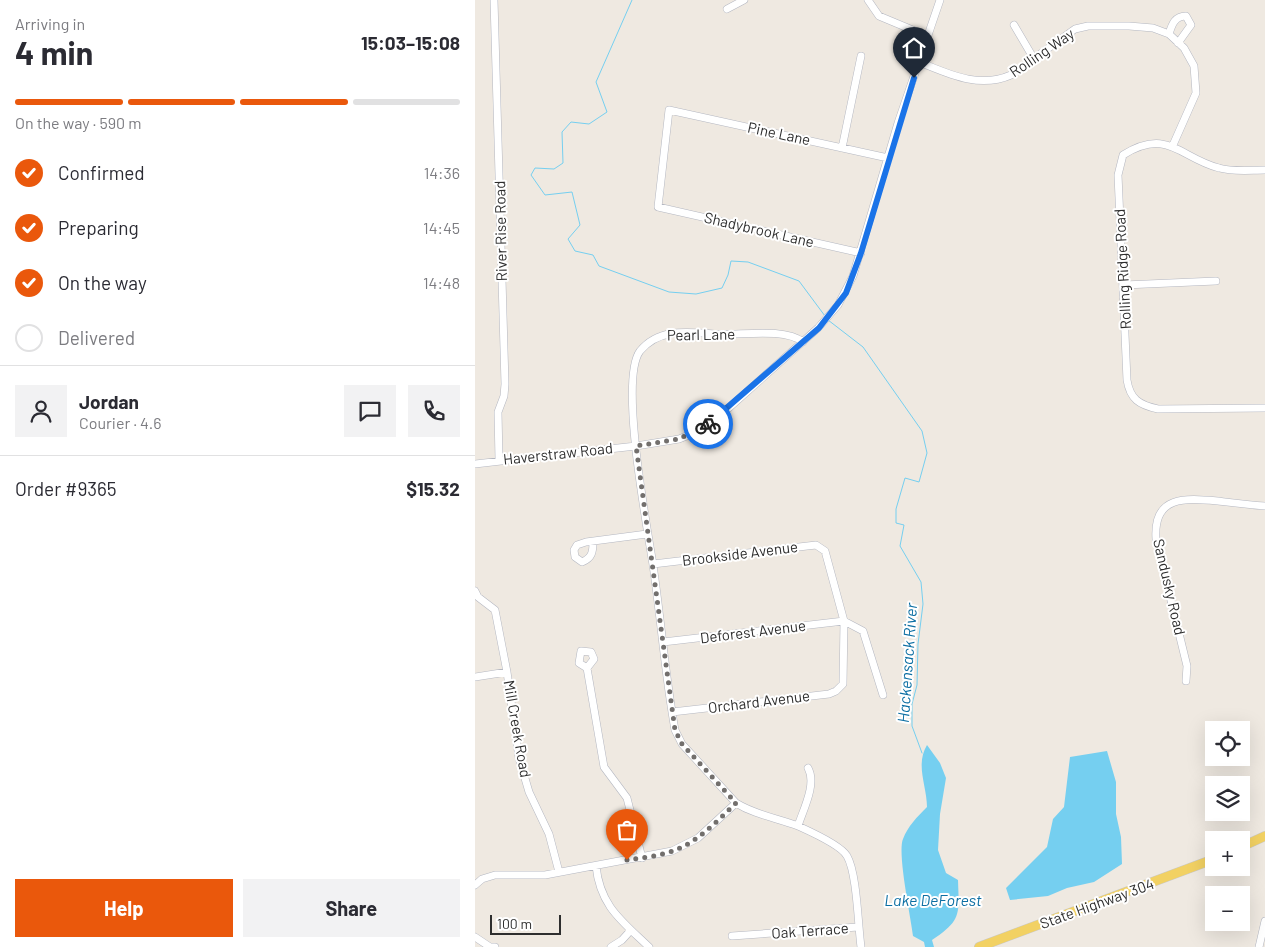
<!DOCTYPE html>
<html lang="en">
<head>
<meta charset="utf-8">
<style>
  :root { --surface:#fff; --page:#f2f2f3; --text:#2b2b33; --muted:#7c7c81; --line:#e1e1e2; --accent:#ea580c }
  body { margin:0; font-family:Barlow,sans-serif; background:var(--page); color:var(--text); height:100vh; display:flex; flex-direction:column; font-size:19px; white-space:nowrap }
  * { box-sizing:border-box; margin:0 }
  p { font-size:16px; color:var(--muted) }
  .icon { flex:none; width:28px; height:28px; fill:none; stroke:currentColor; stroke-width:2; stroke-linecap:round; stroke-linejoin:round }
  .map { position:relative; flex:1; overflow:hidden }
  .panel { display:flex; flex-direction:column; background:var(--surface); width:475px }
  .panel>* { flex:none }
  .controls { position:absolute; left:730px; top:721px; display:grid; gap:10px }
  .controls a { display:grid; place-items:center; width:45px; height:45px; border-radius:0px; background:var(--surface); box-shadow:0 5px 20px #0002; font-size:25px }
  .scale { position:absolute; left:15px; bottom:12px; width:71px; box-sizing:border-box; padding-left:5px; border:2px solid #2e2e2e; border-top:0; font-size:14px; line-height:18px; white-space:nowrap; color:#2e2e2e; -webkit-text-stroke:4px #fff; paint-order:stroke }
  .pin { position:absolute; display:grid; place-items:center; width:42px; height:42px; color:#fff; margin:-51px -21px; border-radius:50% 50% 50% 0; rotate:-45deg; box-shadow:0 0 5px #0007 }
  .pin .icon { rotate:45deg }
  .courier { position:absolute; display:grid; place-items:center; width:50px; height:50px; margin:-25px; border:4px solid #1a73e8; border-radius:50%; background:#fff; color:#222; box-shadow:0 1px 6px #0007 }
  .head em { font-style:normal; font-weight:700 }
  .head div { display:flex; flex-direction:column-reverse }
  .head { display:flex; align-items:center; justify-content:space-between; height:85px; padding:0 15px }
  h1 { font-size:32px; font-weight:700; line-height:38px }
  .bar { display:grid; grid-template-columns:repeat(4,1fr); gap:8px 5px; align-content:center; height:60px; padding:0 15px }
  .bar i { height:6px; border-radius:4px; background:var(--line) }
  .bar .active { background:var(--accent) }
  .bar p { grid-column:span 4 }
  .line { display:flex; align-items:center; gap:12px; padding:0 15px; border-top:1px solid var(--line) }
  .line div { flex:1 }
  .round { display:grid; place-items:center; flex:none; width:52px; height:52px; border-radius:0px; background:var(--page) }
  ol { padding:0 15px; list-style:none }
  li { display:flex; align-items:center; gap:15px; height:55px }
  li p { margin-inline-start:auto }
  li .icon { padding:5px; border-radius:50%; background:var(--accent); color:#fff; stroke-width:4 }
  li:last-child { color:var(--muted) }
  li i { width:28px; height:28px; border:2px solid var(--line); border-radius:50% }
  .cta { display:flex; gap:10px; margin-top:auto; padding:10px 15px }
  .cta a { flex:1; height:58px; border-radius:0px; background:var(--accent); color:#fff; font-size:20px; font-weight:700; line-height:58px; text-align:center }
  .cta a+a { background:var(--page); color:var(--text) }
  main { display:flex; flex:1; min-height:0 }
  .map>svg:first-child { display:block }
  .water { fill:#75cff0 }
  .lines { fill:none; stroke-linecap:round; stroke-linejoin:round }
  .stream { stroke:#75cff0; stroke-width:1 }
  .minor-casing { stroke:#b4b7c1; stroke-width:8 }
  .major-casing { stroke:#c9c9c9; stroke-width:10 }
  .minor { stroke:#fff; stroke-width:7 }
  .major { stroke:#f2d163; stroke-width:9 }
  .done { stroke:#726f6d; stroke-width:5; stroke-dasharray:0 9 }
  .route { stroke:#1a73e8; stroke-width:6 }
  .labels { text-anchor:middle; stroke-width:4; stroke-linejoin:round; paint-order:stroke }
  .street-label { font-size:15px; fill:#2e2e2e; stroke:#fff }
  .water-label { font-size:16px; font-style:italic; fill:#0d6fa3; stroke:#fff }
</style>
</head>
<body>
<main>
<section class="panel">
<div class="head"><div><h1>4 min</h1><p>Arriving in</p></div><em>15:03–15:08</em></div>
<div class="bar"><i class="active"></i><i class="active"></i><i class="active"></i><i></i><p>On the way · 590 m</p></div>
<ol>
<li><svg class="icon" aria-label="check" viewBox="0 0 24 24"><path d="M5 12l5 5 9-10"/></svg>Confirmed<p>14:36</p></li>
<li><svg class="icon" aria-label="check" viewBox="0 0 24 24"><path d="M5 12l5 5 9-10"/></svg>Preparing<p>14:45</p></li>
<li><svg class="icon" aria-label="check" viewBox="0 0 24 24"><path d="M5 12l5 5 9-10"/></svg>On the way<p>14:48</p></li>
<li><i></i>Delivered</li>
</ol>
<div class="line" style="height:90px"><a class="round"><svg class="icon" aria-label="person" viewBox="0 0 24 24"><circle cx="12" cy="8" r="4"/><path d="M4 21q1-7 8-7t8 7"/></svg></a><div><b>Jordan</b><p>Courier · 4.6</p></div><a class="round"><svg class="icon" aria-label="chat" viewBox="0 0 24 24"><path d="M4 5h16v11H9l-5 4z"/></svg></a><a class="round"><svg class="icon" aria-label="phone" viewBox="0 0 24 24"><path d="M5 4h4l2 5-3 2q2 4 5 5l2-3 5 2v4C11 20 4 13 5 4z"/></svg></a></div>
<div class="line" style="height:65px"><div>Order #9365</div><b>$15.32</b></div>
<div class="cta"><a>Help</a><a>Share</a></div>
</section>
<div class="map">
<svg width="790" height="947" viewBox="0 0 790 947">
  <rect width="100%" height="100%" fill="#efe9e1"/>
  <path class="water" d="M452,745L465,763L471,778L465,814L463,850L471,873L483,880C484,914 487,920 457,940L459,947H450L449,942L438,936C436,918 422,853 428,839C433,826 442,817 452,807C452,786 440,765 452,745Z
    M632,751L641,782V814L646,837L647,864L619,882L592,888L573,896L535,900L531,888L572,847L578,819L589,807L595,757Z"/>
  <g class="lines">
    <path class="stream" d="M157,0L121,82L132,112L114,124L96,122L87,132L88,163L79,169L60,168L56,175L70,195L97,192L105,225L93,239L100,251L118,255L124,266L194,292L221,294L247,288L253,275L256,261L273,262L324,281L350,316
      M353,320L388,347L447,431L452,453L444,482L430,478L421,509V523L429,525L425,546L446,582L448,604L443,644L442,685L437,704V726L447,753"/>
    <defs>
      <path id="minor" d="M19,0L30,384L29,396L23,412L24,460
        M393,0L404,16L452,36
        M252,9L269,0
        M539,25L559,59
        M694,34C697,24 700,16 711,16L716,25L703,43
        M444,62C474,74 504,89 536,75L600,29L613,26H654L678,28L694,34L709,48L719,66L721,93L698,145
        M367,148L386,56
        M790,170C775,170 758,172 744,168C705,158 693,127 648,155L643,175L652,380C655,399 664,405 683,409L790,408
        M386,253L183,207L194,110L413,158
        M649,285L741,281
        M328,342C308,327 264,336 239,334C212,332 184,328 165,351C144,379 172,526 178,565C186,619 190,675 200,730L207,744L261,803C280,815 302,818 323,826C334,831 366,845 372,856C382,873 383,925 386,947
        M0,464L161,446L204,439L219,433L246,415L343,328L363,305L378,276L423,123L465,0
        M118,542C118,552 117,558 107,562L100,557L99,550L102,545L111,542L172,534
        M178,564L341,545L350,551L369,621L368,684L361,691L354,694L197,712
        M0,591L3,597L20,610L32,672L44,758L54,792L74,834L84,872
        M188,642L369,621L388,631L408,695
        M112,668L104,663L106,651L116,652L119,659L112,668L129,767L152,798L167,858
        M0,677L32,672
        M711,681L712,666L681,539C678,495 710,498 743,501C759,503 774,505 790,506
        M323,826C328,810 342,784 333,768
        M121,866C125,906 147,921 174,947
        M0,885L7,879L20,875H70L197,851L223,838L261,803
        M257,936L383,927
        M0,937L15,947H20
        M136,947L147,940L156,930
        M784,947L790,921"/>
      <path id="major" d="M766,847L790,836
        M504,947L739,859"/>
    </defs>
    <use href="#minor" class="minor-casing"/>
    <use href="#major" class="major-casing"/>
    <use href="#minor" class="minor"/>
    <use href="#major" class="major"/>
  </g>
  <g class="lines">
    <path class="done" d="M152,860C167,858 184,856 198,851C223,842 242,821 261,803L207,744L200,730L161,446L204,439L233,424"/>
    <path class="route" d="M233,424L344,328L371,293L386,253L439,78"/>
  </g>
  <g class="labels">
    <g class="street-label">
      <text transform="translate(567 53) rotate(-34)" y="5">Rolling Way</text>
      <text transform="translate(304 134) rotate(12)" y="5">Pine Lane</text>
      <text transform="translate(284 230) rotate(13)" y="5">Shadybrook Lane</text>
      <text transform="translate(26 231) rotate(-91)" y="5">River Rise Road</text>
      <text transform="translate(648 269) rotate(-93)" y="5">Rolling Ridge Road</text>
      <text transform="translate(226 335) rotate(-1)" y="5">Pearl Lane</text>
      <text transform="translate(83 454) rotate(-6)" y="5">Haverstraw Road</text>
      <text transform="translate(265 554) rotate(-7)" y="5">Brookside Avenue</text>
      <text transform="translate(694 587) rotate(77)" y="5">Sandusky Road</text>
      <text transform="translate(278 632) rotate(-7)" y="5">Deforest Avenue</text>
      <text transform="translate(284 702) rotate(-7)" y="5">Orchard Avenue</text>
      <text transform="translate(42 729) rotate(80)" y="5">Mill Creek Road</text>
      <text transform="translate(622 904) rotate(-20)" y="5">State Highway 304</text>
      <text transform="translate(335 931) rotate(-4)" y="5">Oak Terrace</text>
    </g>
    <g class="water-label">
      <text transform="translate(432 663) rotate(-86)" y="6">Hackensack River</text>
      <text x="458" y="906">Lake DeForest</text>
    </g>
  </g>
</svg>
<div class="controls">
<a><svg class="icon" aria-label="locate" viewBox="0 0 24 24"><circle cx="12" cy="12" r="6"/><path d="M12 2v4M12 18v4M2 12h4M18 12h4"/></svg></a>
<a><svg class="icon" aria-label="layers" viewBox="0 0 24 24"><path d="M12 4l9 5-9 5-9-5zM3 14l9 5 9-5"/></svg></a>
<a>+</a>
<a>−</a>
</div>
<div class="scale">100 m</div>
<div class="pin" style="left:152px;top:860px;background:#ea580c"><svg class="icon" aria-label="bag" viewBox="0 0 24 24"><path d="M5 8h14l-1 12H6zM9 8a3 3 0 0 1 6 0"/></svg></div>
<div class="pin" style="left:439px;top:78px;background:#1f2937"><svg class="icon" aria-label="home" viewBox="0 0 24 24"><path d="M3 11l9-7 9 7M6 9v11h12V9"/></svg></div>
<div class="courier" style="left:233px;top:424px"><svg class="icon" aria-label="bike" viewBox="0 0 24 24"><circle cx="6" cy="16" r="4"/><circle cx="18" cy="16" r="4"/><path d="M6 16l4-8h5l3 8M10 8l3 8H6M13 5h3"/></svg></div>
</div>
</main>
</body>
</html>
